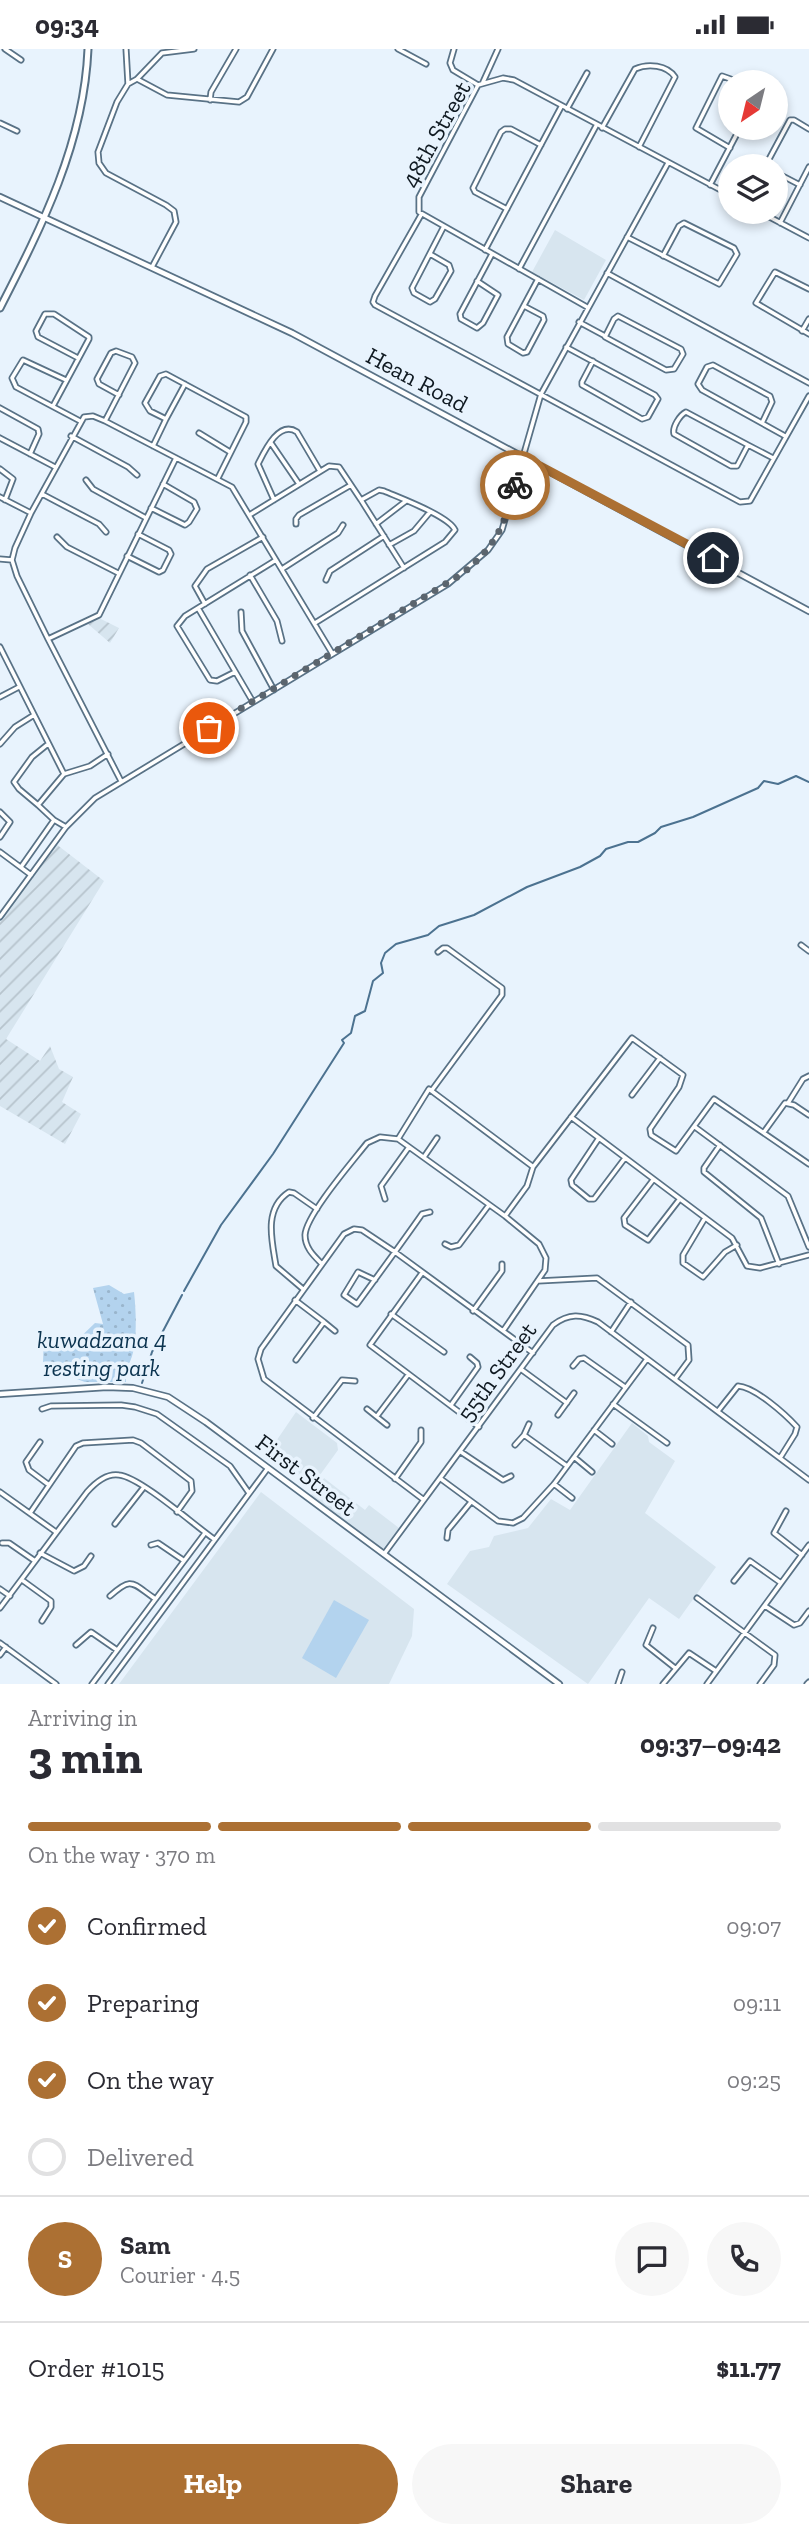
<!DOCTYPE html>
<html lang="en">
<head>
<meta charset="utf-8">
<style>
  :root { --surface:#fff; --page:#f7f7f7; --text:#2b2b33; --muted:#7c7c81; --line:#e1e1e2; --accent:#ac7033 }
  body { margin:0; font-family:"Zilla Slab",serif; background:var(--page); color:var(--text); height:100vh; display:flex; flex-direction:column; font-size:26px; white-space:nowrap }
  * { box-sizing:border-box; margin:0 }
  p { font-size:23px; color:var(--muted) }
  .icon { flex:none; width:38px; height:38px; fill:none; stroke:currentColor; stroke-width:2; stroke-linecap:round; stroke-linejoin:round }
  .map { position:relative; height:1635px; overflow:hidden }
  .sheet { display:flex; flex-direction:column; background:var(--surface); flex:1 }
  .sheet>* { flex:none }
  .needle { width:46px; rotate:215deg }
  .fabs { position:absolute; left:718px; top:21px; display:grid; gap:14px }
  .fabs a { display:grid; place-items:center; width:70px; height:70px; border-radius:50%; background:var(--surface); box-shadow:0 4px 10px #0003; font-size:35px }
  .pin { position:absolute; display:grid; place-items:center; width:60px; height:60px; color:#fff; margin:-30px; border:4px solid #fff; border-radius:50%; box-shadow:0 2px 7px #0007 }
  .courier { position:absolute; display:grid; place-items:center; width:70px; height:70px; margin:-35px; border:5px solid #ac7033; border-radius:50%; background:#fff; color:#222; box-shadow:0 2px 9px #0007 }
  .head em { font-style:normal; font-weight:800 }
  .head div { display:flex; flex-direction:column-reverse }
  .head { display:flex; align-items:center; justify-content:space-between; height:119px; padding:0 28px }
  h1 { font-size:46px; font-weight:800; line-height:52px }
  .bar { display:grid; grid-template-columns:repeat(4,1fr); gap:10px 7px; align-content:center; height:84px; padding:0 28px }
  .bar i { height:9px; border-radius:5px; background:var(--line) }
  .bar .on { background:var(--accent) }
  .bar p { grid-column:span 4 }
  .line { display:flex; align-items:center; gap:18px; padding:0 28px; border-top:2px solid var(--line) }
  .line div { flex:1 }
  .round { display:grid; place-items:center; flex:none; width:74px; height:74px; border-radius:37px; background:var(--page) }
  ol { padding:0 28px; list-style:none }
  li { display:flex; align-items:center; gap:21px; height:77px }
  li p { margin-inline-start:auto }
  li .icon { padding:7px; border-radius:50%; background:var(--accent); color:#fff; stroke-width:4 }
  li:last-child { color:var(--muted) }
  li i { width:38px; height:38px; border:4px solid var(--line); border-radius:50% }
  .primary-button { display:flex; gap:14px; margin-top:auto; padding:14px 28px }
  .primary-button a { flex:1; height:80px; border-radius:42px; background:var(--accent); color:#fff; font-size:28px; font-weight:800; line-height:80px; text-align:center }
  .primary-button a+a { background:var(--page); color:var(--text) }
  .status { display:flex; justify-content:space-between; align-items:center; height:49px; padding:0 35px; background:var(--surface); direction:ltr }
  .status svg { height:19px; fill:currentColor }
  .map>svg:first-child { display:block }
  .built { fill:#d7e5ef }
  .industrial { fill:url(#industrial-furrows) }
  .grass { fill:#b3d3ee }
  .park { fill:url(#park-dots) }
  .lines { fill:none; stroke-linecap:round; stroke-linejoin:round }
  .stream { stroke:#4c7290; stroke-width:2 }
  .minor-casing { stroke:#597286; stroke-width:7 }
  .tertiary-casing { stroke:#597286; stroke-width:8 }
  .primary-casing { stroke:#597286; stroke-width:9 }
  .minor { stroke:#fff; stroke-width:3.5 }
  .tertiary { stroke:#fff; stroke-width:4.5 }
  .primary { stroke:#fff; stroke-width:5 }
  .done { stroke:#5b656e; stroke-width:7; stroke-dasharray:0 12.6 }
  .route { stroke:#ac7033; stroke-width:9 }
  .labels { text-anchor:middle; stroke-width:7; stroke-linejoin:round; paint-order:stroke }
  .street-label { font-size:24px; fill:#0f1921; stroke:#e8f3fd }
  .park-label { font-size:24px; font-style:italic; fill:#0b334f; stroke:#e8f3fd }
</style>
</head>
<body>
<div class="status"><b>09:34</b><svg viewBox="0 0 49 12"><path d="M0 12V9h3v3zM5 12V6h3v6zM10 12V3h3v9zM15 12V0h3v12zM26 1h20v11H26zM47 4h2v5h-2z"/></svg></div>
<div class="map">
<svg width="809" height="1635" viewBox="0 0 809 1635">
  <defs>
    <pattern id="industrial-furrows" width="10" height="10" patternUnits="userSpaceOnUse" patternTransform="scale(1.75)"><rect width="10" height="10" fill="#d7e5ef"/><path d="M-1 1l2-2M0 10L10 0M9 11l2-2" fill="none" stroke="#b7c4cd"/></pattern>
    <pattern id="park-dots" width="8" height="8" patternUnits="userSpaceOnUse" patternTransform="scale(1.75)"><rect width="8" height="8" fill="#b3d3ee"/><path d="M2 2h.1M6 6h.1" fill="none" stroke="#99b5cc" stroke-width="1.8" stroke-linecap="round"/></pattern>
  </defs>
  <rect width="100%" height="100%" fill="#e8f3fd"/>
  <path class="built" d="M555,181L606,211L584,251L532,223Z
    M296,1363L337,1394L338,1401L312,1437L268,1404Z
    M632,1374L648,1387L649,1393L675,1412L645,1464L716,1518L679,1570L649,1549L588,1635L447,1535L470,1502L489,1498L494,1487L528,1479L551,1450L570,1461Z
    M324,1429L365,1461L369,1456L399,1479L383,1500L311,1446Z
    M261,1443L414,1560L412,1587L389,1635H119Z"/>
  <path class="industrial" d="M99,569L119,579L110,594L88,575Z
    M56,795L104,832L6,990L40,1012L50,997L59,1020L73,1028L62,1053L81,1065L65,1095L0,1057V869Z"/>
  <path class="grass" d="M334,1551L369,1571L336,1629L302,1609Z"/>
  <path class="park" d="M109,1236L124,1245L134,1243C136,1261 139,1305 126,1319V1333H85L60,1324L43,1314L44,1285L57,1286L71,1297L95,1274L103,1275L93,1239Z"/>
  <g class="lines">
    <path class="stream" d="M184,1242L221,1176L273,1105L344,994L342,991L351,984L355,967L365,962L373,932L383,924L381,914L385,904L396,895L428,886L439,877L474,866L527,838L580,818L600,807L606,800L628,793H638L655,784L661,778L693,768L758,739L764,732L778,735L796,727L809,733
      M142,1334L152,1303L182,1246"/>
    <defs>
      <path id="minor" d="M5,0L21,11
        M126,0L128,35L117,53L98,103L99,114L106,124L166,156L174,162L176,173L152,218
        M398,0L426,15
        M454,0L450,14L453,21L478,36
        M137,30L167,46L239,53L247,48L273,0
        M483,33L498,0
        M128,35L137,30L162,4L194,0
        M210,51L211,43L236,0
        M567,60L587,24
        M0,74L17,82
        M602,79L635,20C648,14 667,16 675,28L639,98
        M730,99L696,79L722,27L739,33
        M768,117V112L790,71H794L809,80
        M775,123L800,136
        M710,136L740,79
        M507,160L475,143L473,139L501,83L505,80H511L541,96
        M760,163L809,189
        M421,166L375,247L373,253L375,256L740,453L750,452L809,347
        M780,174L809,118
        M627,188L719,235L737,205L734,199L684,174L679,177L663,207
        M485,201L561,58
        M430,205L449,216L451,222L435,250L430,253L414,244L412,239L443,179
        M519,220L596,77
        M607,224L809,334
        M477,232L498,246L483,274L477,279L461,270L460,265L492,205
        M809,240L775,223L756,254L809,285
        M524,257L543,267L544,271L527,303L523,304L508,295L507,288L538,230
        M587,258L419,163V148L478,36L503,29L514,31L730,146
        M618,267L681,300L683,305L674,320L666,321L605,288L614,270Z
        M579,273L605,287
        M802,282L809,270
        M566,298L655,346L658,350L648,368L642,370L582,336V333L593,312
        M66,331L23,311L12,329L16,338L80,372
        M53,357L89,290V288L54,265H45L36,282L38,288L78,309
        M0,359L38,380L39,385L30,405
        M686,363L748,396L737,417H731L674,385C672,378 680,366 686,363Z
        M166,370L185,335
        M105,372L135,314L132,308L116,302L111,304L97,330L99,335L119,346
        M762,374L772,353L770,347L713,316L707,318L698,335L702,341L785,387
        M199,384L230,403
        M71,387L128,418L137,426
        M0,389L55,418
        M271,394L299,435
        M748,396L773,409
        M153,397L166,370L150,362L145,354L160,327L166,325L246,368V373L218,429
        M0,420L13,430L5,451
        M86,431L93,440L146,469
        M42,445L99,475L106,483
        M0,448L31,464
        M274,451L258,415C265,401 279,371 297,383L320,422
        M151,459L185,476L189,473L197,460L194,453L163,435
        M251,465L329,417L339,418L351,436
        M296,475V470L299,466L351,436L361,451
        M376,475L406,452
        M57,488L67,498L118,524
        M389,496L414,482L430,463
        M127,507L159,523L163,521L171,505L169,501L138,485
        M0,510L12,511
        M282,520L338,484L343,476
        M250,526L277,572L282,592
        M326,531L330,522L384,487
        M205,555L195,537L207,520L263,488
        M198,559L185,567L177,577L210,631L217,632L235,623
        M241,563L242,582L274,641
        M315,574L445,493L455,481C449,467 400,449 384,442L379,441L361,451L404,519
        M48,590L99,566L176,409
        M0,598L64,725
        M0,648L19,638
        M253,653L198,559L276,511
        M0,695L15,678L34,666
        M121,732L48,590L17,527L12,511L15,499L31,464L84,368L93,367L105,372L232,438L332,604
        M38,756L19,740L14,733L32,708L48,695
        M0,763L10,773L0,788
        M66,778L54,771L38,756L64,725L90,717L108,705
        M0,803L31,826
        M21,818L54,771
        M0,868L66,778L95,749L448,535L488,501L502,481L541,345L668,114
        M801,896L809,902
        M432,1041L502,946V939L447,899H443L438,903
        M632,1046L660,1009
        M788,1054L803,1030L809,1027
        M571,1068L732,1189L747,1217L760,1219L809,1206
        M695,1078L788,1147L809,1198
        M764,1083L785,1054L794,1056L809,1066
        M599,1089L571,1131L572,1136L589,1150H594L625,1109
        M398,1090L429,1040L532,1117
        M720,1096L704,1119V1123L761,1169L779,1215
        M424,1108L437,1089
        M653,1131L624,1169L625,1176L648,1191L679,1151
        M385,1150L381,1137L409,1098
        M505,1167L527,1137L533,1118L632,989L683,1026L679,1038L650,1080L651,1086L676,1102L714,1050L809,1115
        M705,1169L683,1206V1214L703,1228L725,1203L737,1196
        M445,1195L451,1198L459,1196L489,1156
        M322,1215C314,1207 305,1199 305,1186C306,1166 353,1112 367,1094L380,1088L398,1090L505,1167L539,1195L546,1209L545,1221L503,1282
        M422,1224L370,1296L479,1378
        M375,1231L358,1223L344,1246L357,1255C379,1225 401,1195 422,1165L430,1163
        M538,1232L597,1229L688,1296L689,1311L675,1330
        M303,1240L276,1217C272,1192 263,1160 289,1143L294,1144L317,1160
        M295,1251L324,1273L296,1311
        M473,1262L502,1222V1215
        M391,1265L444,1303
        M324,1273L335,1282
        M611,1283L631,1253
        M573,1317L579,1310L584,1309L625,1338
        M522,1321L567,1354
        M613,1355L667,1394
        M451,1356L478,1318L477,1314L470,1308
        M42,1360L51,1357L121,1356L135,1358L157,1365L230,1417L249,1444
        M367,1360L387,1376
        M718,1362L738,1337C755,1338 785,1365 797,1378L795,1385L780,1409
        M558,1366L574,1344
        M377,1367L408,1326
        M313,1369L342,1331L355,1332
        M594,1381L612,1395
        M524,1386L567,1417
        M40,1393L26,1413L29,1421L49,1436
        M515,1396L524,1386L529,1375
        M461,1403L503,1431L511,1427
        M574,1408L592,1423
        M395,1430L421,1393V1381
        M441,1430L498,1472L513,1474L523,1469L554,1435L647,1310
        M554,1435L572,1449
        M0,1443L56,1483
        M424,1451L264,1330L258,1310L261,1300L344,1185L354,1180L362,1181L395,1203L533,1304
        M786,1462L774,1484L802,1506
        M30,1464L76,1397L83,1394L133,1391L141,1394L191,1432L192,1442L177,1463
        M115,1475L144,1438
        M447,1489L448,1481L471,1453
        M2,1494H9L35,1512
        M151,1496L158,1494L183,1511
        M40,1504L74,1522L84,1517L91,1507
        M384,1505L553,1276C569,1264 581,1265 598,1273L809,1431
        M22,1531L51,1552V1558L42,1572
        M734,1532L750,1512L781,1534
        M0,1540L10,1547
        M110,1547C132,1527 132,1534 154,1549
        M697,1549L775,1606L774,1616L760,1635
        M765,1557L794,1576L800,1574L809,1562
        M0,1559L87,1443C95,1434 106,1424 119,1426C140,1428 194,1476 214,1490
        M653,1579L646,1596L675,1619
        M0,1594L56,1635
        M76,1596L91,1583L117,1601
        M0,1606L6,1598
        M92,1635L205,1484
        M108,1635L268,1419
        M618,1635L622,1623
        M663,1635L689,1604L716,1622
        M707,1635L809,1496
        M807,1635L809,1633"/>
      <path id="tertiary" d="M0,148L292,284L809,562
        M0,1345L107,1338L133,1339L168,1348L206,1373L559,1635"/>
      <path id="primary" d="M0,259C42,177 84,94 88,0"/>
    </defs>
    <use href="#minor" class="minor-casing"/>
    <use href="#tertiary" class="tertiary-casing"/>
    <use href="#primary" class="primary-casing"/>
    <use href="#minor" class="minor"/>
    <use href="#tertiary" class="tertiary"/>
    <use href="#primary" class="primary"/>
  </g>
  <g class="lines">
    <path class="done" d="M209,679L462,525C497,495 503,480 515,436"/>
    <path class="route" d="M515,436L523,408L713,509"/>
  </g>
  <g class="labels">
    <g class="street-label">
      <text transform="translate(436 85) rotate(-61)" y="8">48th Street</text>
      <text transform="translate(417 331) rotate(28)" y="8">Hean Road</text>
      <text transform="translate(497 1323) rotate(-54)" y="8">55th Street</text>
      <text transform="translate(306 1426) rotate(37)" y="8">First Street</text>
    </g>
    <g class="park-label">
      <text x="102" y="1299">kuwadzana 4<tspan x="102" dy="28">resting park</tspan></text>
    </g>
  </g>
</svg>
<div class="fabs">
<a><svg class="needle" viewBox="-14 -14 28 28"><path d="M0-13l5 13h-10z" fill="#e53935"/><path d="M0 13l5-13h-10z" fill="#7c7c81"/></svg></a>
<a><svg class="icon" aria-label="layers" viewBox="0 0 24 24"><path d="M12 4l9 5-9 5-9-5zM3 14l9 5 9-5"/></svg></a>
</div>
<div class="pin" style="left:209px;top:679px;background:#ea580c"><svg class="icon" aria-label="bag" viewBox="0 0 24 24"><path d="M5 8h14l-1 12H6zM9 8a3 3 0 0 1 6 0"/></svg></div>
<div class="pin" style="left:713px;top:509px;background:#1f2937"><svg class="icon" aria-label="home" viewBox="0 0 24 24"><path d="M3 11l9-7 9 7M6 9v11h12V9"/></svg></div>
<div class="courier" style="left:515px;top:436px"><svg class="icon" aria-label="bike" viewBox="0 0 24 24"><circle cx="6" cy="16" r="4"/><circle cx="18" cy="16" r="4"/><path d="M6 16l4-8h5l3 8M10 8l3 8H6M13 5h3"/></svg></div>
</div>
<section class="sheet">
<div class="head"><div><h1>3 min</h1><p>Arriving in</p></div><em>09:37–09:42</em></div>
<div class="bar"><i class="on"></i><i class="on"></i><i class="on"></i><i></i><p>On the way · 370 m</p></div>
<ol>
<li><svg class="icon" aria-label="check" viewBox="0 0 24 24"><path d="M5 12l5 5 9-10"/></svg>Confirmed<p>09:07</p></li>
<li><svg class="icon" aria-label="check" viewBox="0 0 24 24"><path d="M5 12l5 5 9-10"/></svg>Preparing<p>09:11</p></li>
<li><svg class="icon" aria-label="check" viewBox="0 0 24 24"><path d="M5 12l5 5 9-10"/></svg>On the way<p>09:25</p></li>
<li><i></i>Delivered</li>
</ol>
<div class="line" style="height:126px"><b class="round" style="background:var(--accent);color:#fff">S</b><div><b>Sam</b><p>Courier · 4.5</p></div><a class="round"><svg class="icon" aria-label="chat" viewBox="0 0 24 24"><path d="M4 5h16v11H9l-5 4z"/></svg></a><a class="round"><svg class="icon" aria-label="phone" viewBox="0 0 24 24"><path d="M5 4h4l2 5-3 2q2 4 5 5l2-3 5 2v4C11 20 4 13 5 4z"/></svg></a></div>
<div class="line" style="height:91px"><div>Order #1015</div><b>$11.77</b></div>
<div class="primary-button"><a>Help</a><a>Share</a></div>
</section>
</body>
</html>
